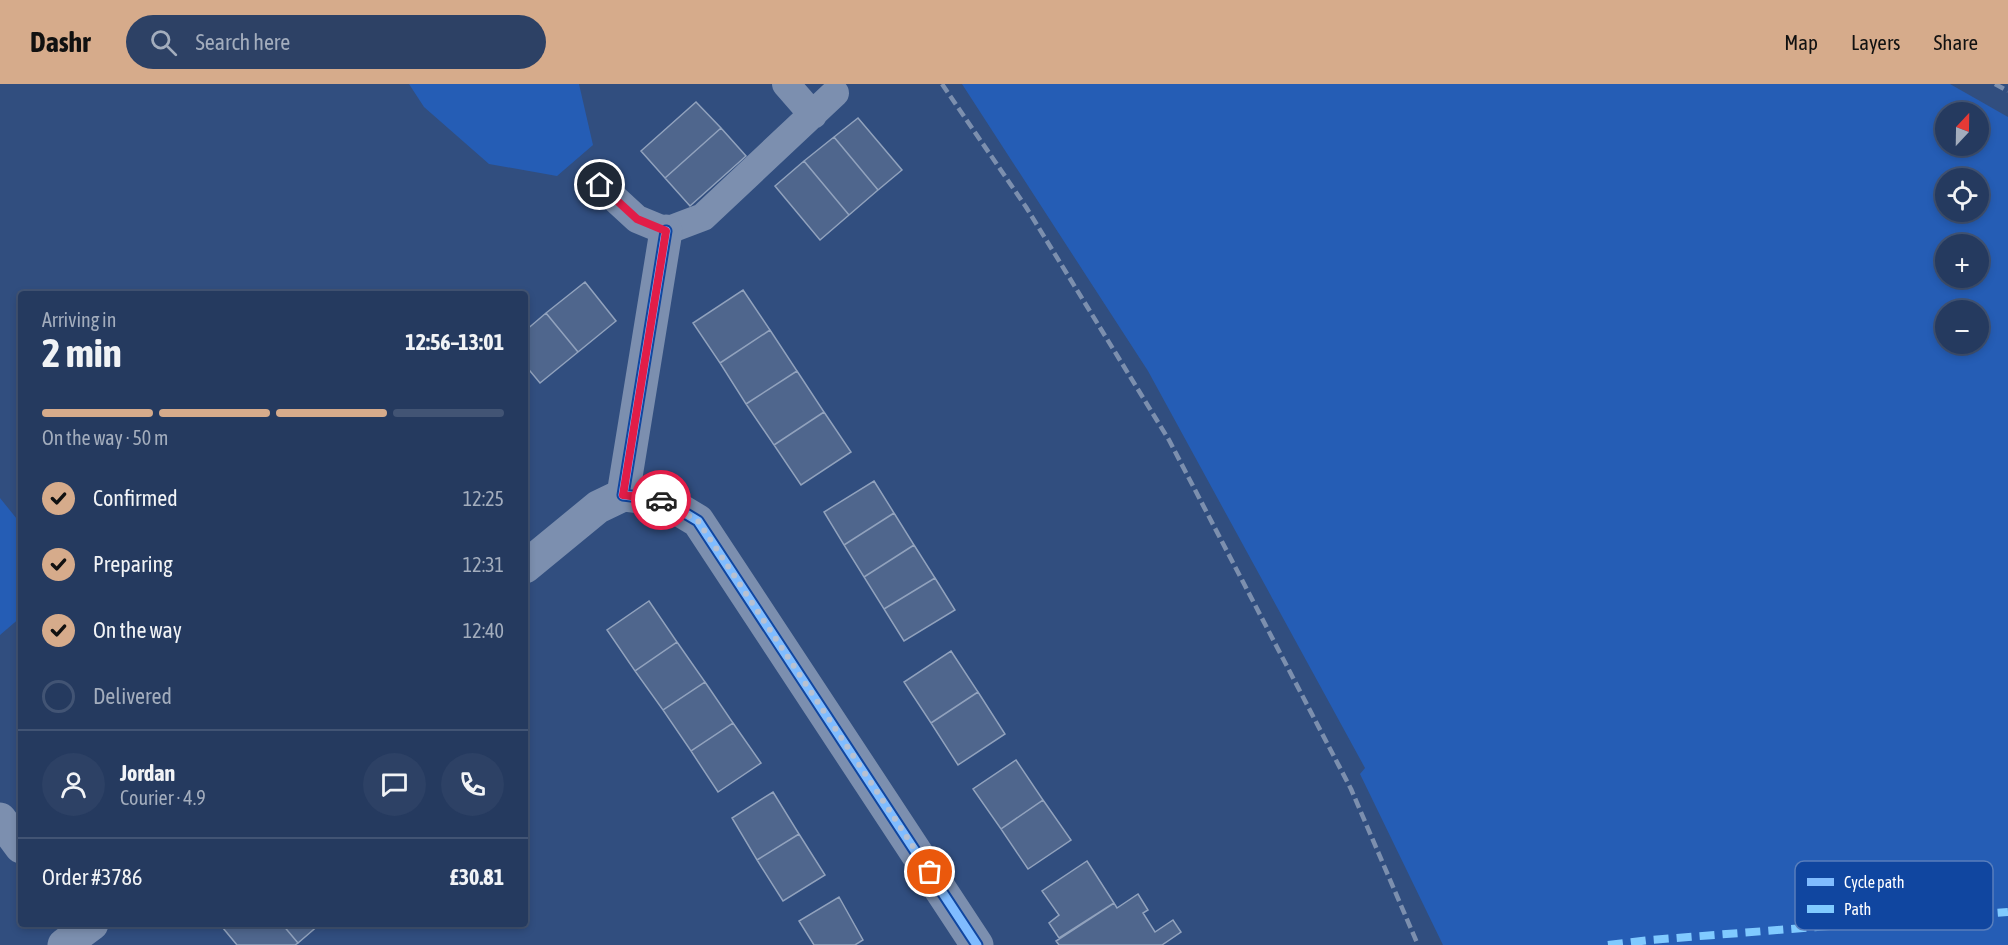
<!DOCTYPE html>
<html lang="en">
<head>
<meta charset="utf-8">
<style>
  :root { --surface:#253a5f; --page:#2d4165; --text:#f1f3f6; --muted:#a3adbd; --line:#425474; --accent:#d6ab8b }
  body { margin:0; font-family:"Asap Condensed",sans-serif; background:var(--page); color:var(--text); height:100vh; display:flex; flex-direction:column; font-size:22px; white-space:nowrap }
  * { box-sizing:border-box; margin:0 }
  p { font-size:20px; color:var(--muted) }
  .icon { flex:none; width:33px; height:33px; fill:none; stroke:currentColor; stroke-width:2; stroke-linecap:round; stroke-linejoin:round }
  .map { position:relative; flex:1; overflow:hidden }
  .panel { position:absolute; left:18px; top:207px; width:510px; height:636px; display:flex; flex-direction:column; background:var(--surface); border-radius:6px; box-shadow:0 3px 9px #0003,0 0 0 2px var(--line) }
  .panel>* { flex:none }
  .needle { width:39px; rotate:22deg }
  .controls { position:absolute; left:1935px; top:18px; display:grid; gap:12px }
  .controls a { display:grid; place-items:center; width:54px; height:54px; border-radius:50%; background:var(--surface); box-shadow:0 3px 9px #0003,0 0 0 2px var(--line); font-size:30px }
  .pin { position:absolute; display:grid; place-items:center; width:51px; height:51px; color:#fff; margin:-26px; border:3px solid #fff; border-radius:50%; box-shadow:0 2px 6px #0007 }
  .courier { position:absolute; display:grid; place-items:center; width:60px; height:60px; margin:-30px; border:4px solid #e11d48; border-radius:50%; background:#fff; color:#222; box-shadow:0 2px 8px #0007 }
  .headline em { font-style:normal; font-weight:700 }
  .headline div { display:flex; flex-direction:column-reverse }
  .headline { display:flex; align-items:center; justify-content:space-between; height:102px; padding:0 24px }
  h1 { font-size:39px; font-weight:700; line-height:45px }
  .bar { display:grid; grid-template-columns:repeat(4,1fr); gap:9px 6px; align-content:center; height:72px; padding:0 24px }
  .bar i { height:8px; border-radius:4px; background:var(--line) }
  .bar .current { background:var(--accent) }
  .bar p { grid-column:span 4 }
  .line { display:flex; align-items:center; gap:15px; padding:0 24px; border-top:2px solid var(--line) }
  .line div { flex:1 }
  .round { display:grid; place-items:center; flex:none; width:63px; height:63px; border-radius:32px; background:var(--page) }
  ol { padding:0 24px; list-style:none }
  li { display:flex; align-items:center; gap:18px; height:66px }
  li p { margin-inline-start:auto }
  li .icon { padding:6px; border-radius:50%; background:var(--accent); color:#111; stroke-width:4 }
  li:last-child { color:var(--muted) }
  li i { width:33px; height:33px; border:3px solid var(--line); border-radius:50% }
  header { display:flex; align-items:center; gap:36px; box-sizing:border-box; height:84px; padding:0 30px; background:var(--accent); color:#111 }
  header strong { font-size:28px }
  nav { display:flex; gap:33px; margin-inline-start:auto; font-size:21px }
  .search { width:420px; height:54px; background:var(--page); display:flex; align-items:center; gap:15px; box-sizing:border-box; padding:0 21px; border-radius:33px; color:var(--muted); font-size:22px }
  .map>svg:first-child { display:block }
  .green { fill:#255db5; fill-rule:evenodd }
  .building { fill:#4f668d; stroke:#91a2bd; stroke-width:1.5 }
  .lines { fill:none; stroke-linecap:round; stroke-linejoin:round }
  .service { stroke:#7c8faf; stroke-width:28 }
  .minor { stroke:#7c8faf; stroke-width:33 }
  .rail { stroke:#7c8fae; stroke-width:4.5; stroke-dasharray:10 4.5; stroke-linecap:butt }
  .quiet { stroke:#80caff; stroke-width:8; stroke-dasharray:15 8; stroke-linecap:butt }
  .cycleway-casing { stroke:#1046a0; stroke-width:13 }
  .cycleway { stroke:#80bcff; stroke-width:9 }
  .done { stroke:#b7c1d2; stroke-width:6; stroke-dasharray:0 10.8 }
  .route { stroke:#e11d48; stroke-width:8 }
  .key { fill:#1046a0; stroke:#587ebc; stroke-width:1.5 }
  .key-label { font-size:16px; fill:#fff }
</style>
</head>
<body>
<header>
<strong>Dashr</strong>
<div class="search"><svg class="icon" aria-label="search" viewBox="0 0 24 24"><circle cx="10" cy="10" r="6"/><path d="M15 15l6 6"/></svg>Search here</div>
<nav><a>Map</a><a>Layers</a><a>Share</a></nav>
</header>
<div class="map">
<svg width="2008" height="861" viewBox="0 0 2008 861">
  <rect width="100%" height="100%" fill="#314e7f"/>
  <path class="green" d="M409,0H579L593,61L557,92L489,80L424,23Z
    M962,0H1950L2008,33V861H1443L1360,690L1365,684L1148,287ZM1946,28H1978V62H1946ZM1946,94H1978V128H1946ZM1978,160V194H1946V160ZM1946,226H1978V260H1946Z
    M0,414L21,440V533L0,551Z"/>
  <path class="building" d="M696,18L721,44L665,94L641,67Z
    M858,34L902,86L878,106L834,53Z
    M721,44L746,72L690,122L665,94Z
    M834,53L878,106L849,131L804,77Z
    M804,77L849,131L820,156L775,102Z
    M585,198L616,237L578,268L546,229Z
    M743,206L770,246L720,279L693,239Z
    M546,229L578,268L540,299L525,281V247Z
    M770,246L797,287L746,320L720,279Z
    M797,287L824,328L774,361L746,320Z
    M824,328L851,368L801,401L774,361Z
    M874,397L894,429L844,461L824,428Z
    M894,429L914,461L864,493L844,461Z
    M914,461L935,494L884,525L864,493Z
    M935,494L955,526L904,557L884,525Z
    M649,517L677,558L635,587L607,546Z
    M677,558L705,598L663,626L635,587Z
    M951,567L978,608L931,639L904,598Z
    M705,598L733,639L691,667L663,626Z
    M978,608L1005,650L958,681L931,639Z
    M733,639L761,679L718,708L691,667Z
    M1016,676L1043,716L1001,745L973,705Z
    M773,708L799,750L757,776L732,734Z
    M1043,716L1071,756L1028,785L1001,745Z
    M799,750L825,791L783,817L757,776Z
    M1087,777L1114,819L1059,854L1049,839L1059,831L1042,807Z
    M1138,810L1148,826L1143,829L1155,848L1173,836L1181,848L1162,861H1059L1056,857L1114,819L1117,824Z
    M839,813L863,856L855,861H814L799,837Z
    M228,840H282L298,859L295,861H237L223,844Z
    M282,840H320L298,859Z"/>
  <g class="lines">
    <path class="service" d="M786,0L813,31
      M600,101L637,135L666,147L703,133L835,9"/>
    <path class="minor" d="M666,147L623,411L663,416L698,437L977,861
      M525,483L598,423L623,411
      M0,735L21,763
      M64,861L92,840"/>
    <path class="rail" d="M942,0L1026,123L1169,356L1351,705L1418,861
      M1995,0L2008,7"/>
    <path class="quiet" d="M1608,861L1650,856L2008,828"/>
    <defs>
      <path id="cycleway" d="M666,147L623,411L663,416L698,437L977,861"/>
    </defs>
    <use href="#cycleway" class="cycleway-casing"/>
    <use href="#cycleway" class="cycleway"/>
  </g>
  <g class="lines">
    <path class="done" d="M661,416L698,437L930,788"/>
    <path class="route" d="M600,101L637,135L666,147L623,411L661,416"/>
  </g>
  <rect x="1795" y="777" width="198" height="69" rx="9" class="key"/>
  <rect x="1807" y="794" width="27" height="8" fill="#80bcff"/>
  <rect x="1807" y="821" width="27" height="8" fill="#80caff"/>
  <g class="key-label">
    <text x="1844" y="804">Cycle path</text>
    <text x="1844" y="831">Path</text>
  </g>
</svg>
<div class="controls">
<a><svg class="needle" viewBox="-14 -14 28 28"><path d="M0-13l5 13h-10z" fill="#e53935"/><path d="M0 13l5-13h-10z" fill="#a3adbd"/></svg></a>
<a><svg class="icon" aria-label="locate" viewBox="0 0 24 24"><circle cx="12" cy="12" r="6"/><path d="M12 2v4M12 18v4M2 12h4M18 12h4"/></svg></a>
<a>+</a>
<a>−</a>
</div>
<div class="pin" style="left:930px;top:788px;background:#ea580c"><svg class="icon" aria-label="bag" viewBox="0 0 24 24"><path d="M5 8h14l-1 12H6zM9 8a3 3 0 0 1 6 0"/></svg></div>
<div class="pin" style="left:600px;top:101px;background:#1f2937"><svg class="icon" aria-label="home" viewBox="0 0 24 24"><path d="M3 11l9-7 9 7M6 9v11h12V9"/></svg></div>
<div class="courier" style="left:661px;top:416px"><svg class="icon" aria-label="car" viewBox="0 0 24 24"><path d="M5 17H2v-5l4-1 3-4h7l3 4 3 1v5h-3M9 17h6M6 11h13"/><circle cx="7" cy="17" r="2"/><circle cx="17" cy="17" r="2"/></svg></div>
<section class="panel">
<div class="headline"><div><h1>2 min</h1><p>Arriving in</p></div><em>12:56–13:01</em></div>
<div class="bar"><i class="current"></i><i class="current"></i><i class="current"></i><i></i><p>On the way · 50 m</p></div>
<ol>
<li><svg class="icon" aria-label="check" viewBox="0 0 24 24"><path d="M5 12l5 5 9-10"/></svg>Confirmed<p>12:25</p></li>
<li><svg class="icon" aria-label="check" viewBox="0 0 24 24"><path d="M5 12l5 5 9-10"/></svg>Preparing<p>12:31</p></li>
<li><svg class="icon" aria-label="check" viewBox="0 0 24 24"><path d="M5 12l5 5 9-10"/></svg>On the way<p>12:40</p></li>
<li><i></i>Delivered</li>
</ol>
<div class="line" style="height:108px"><a class="round"><svg class="icon" aria-label="person" viewBox="0 0 24 24"><circle cx="12" cy="8" r="4"/><path d="M4 21q1-7 8-7t8 7"/></svg></a><div><b>Jordan</b><p>Courier · 4.9</p></div><a class="round"><svg class="icon" aria-label="chat" viewBox="0 0 24 24"><path d="M4 5h16v11H9l-5 4z"/></svg></a><a class="round"><svg class="icon" aria-label="phone" viewBox="0 0 24 24"><path d="M5 4h4l2 5-3 2q2 4 5 5l2-3 5 2v4C11 20 4 13 5 4z"/></svg></a></div>
<div class="line" style="height:78px"><div>Order #3786</div><b>£30.81</b></div>
</section>
</div>
</body>
</html>
